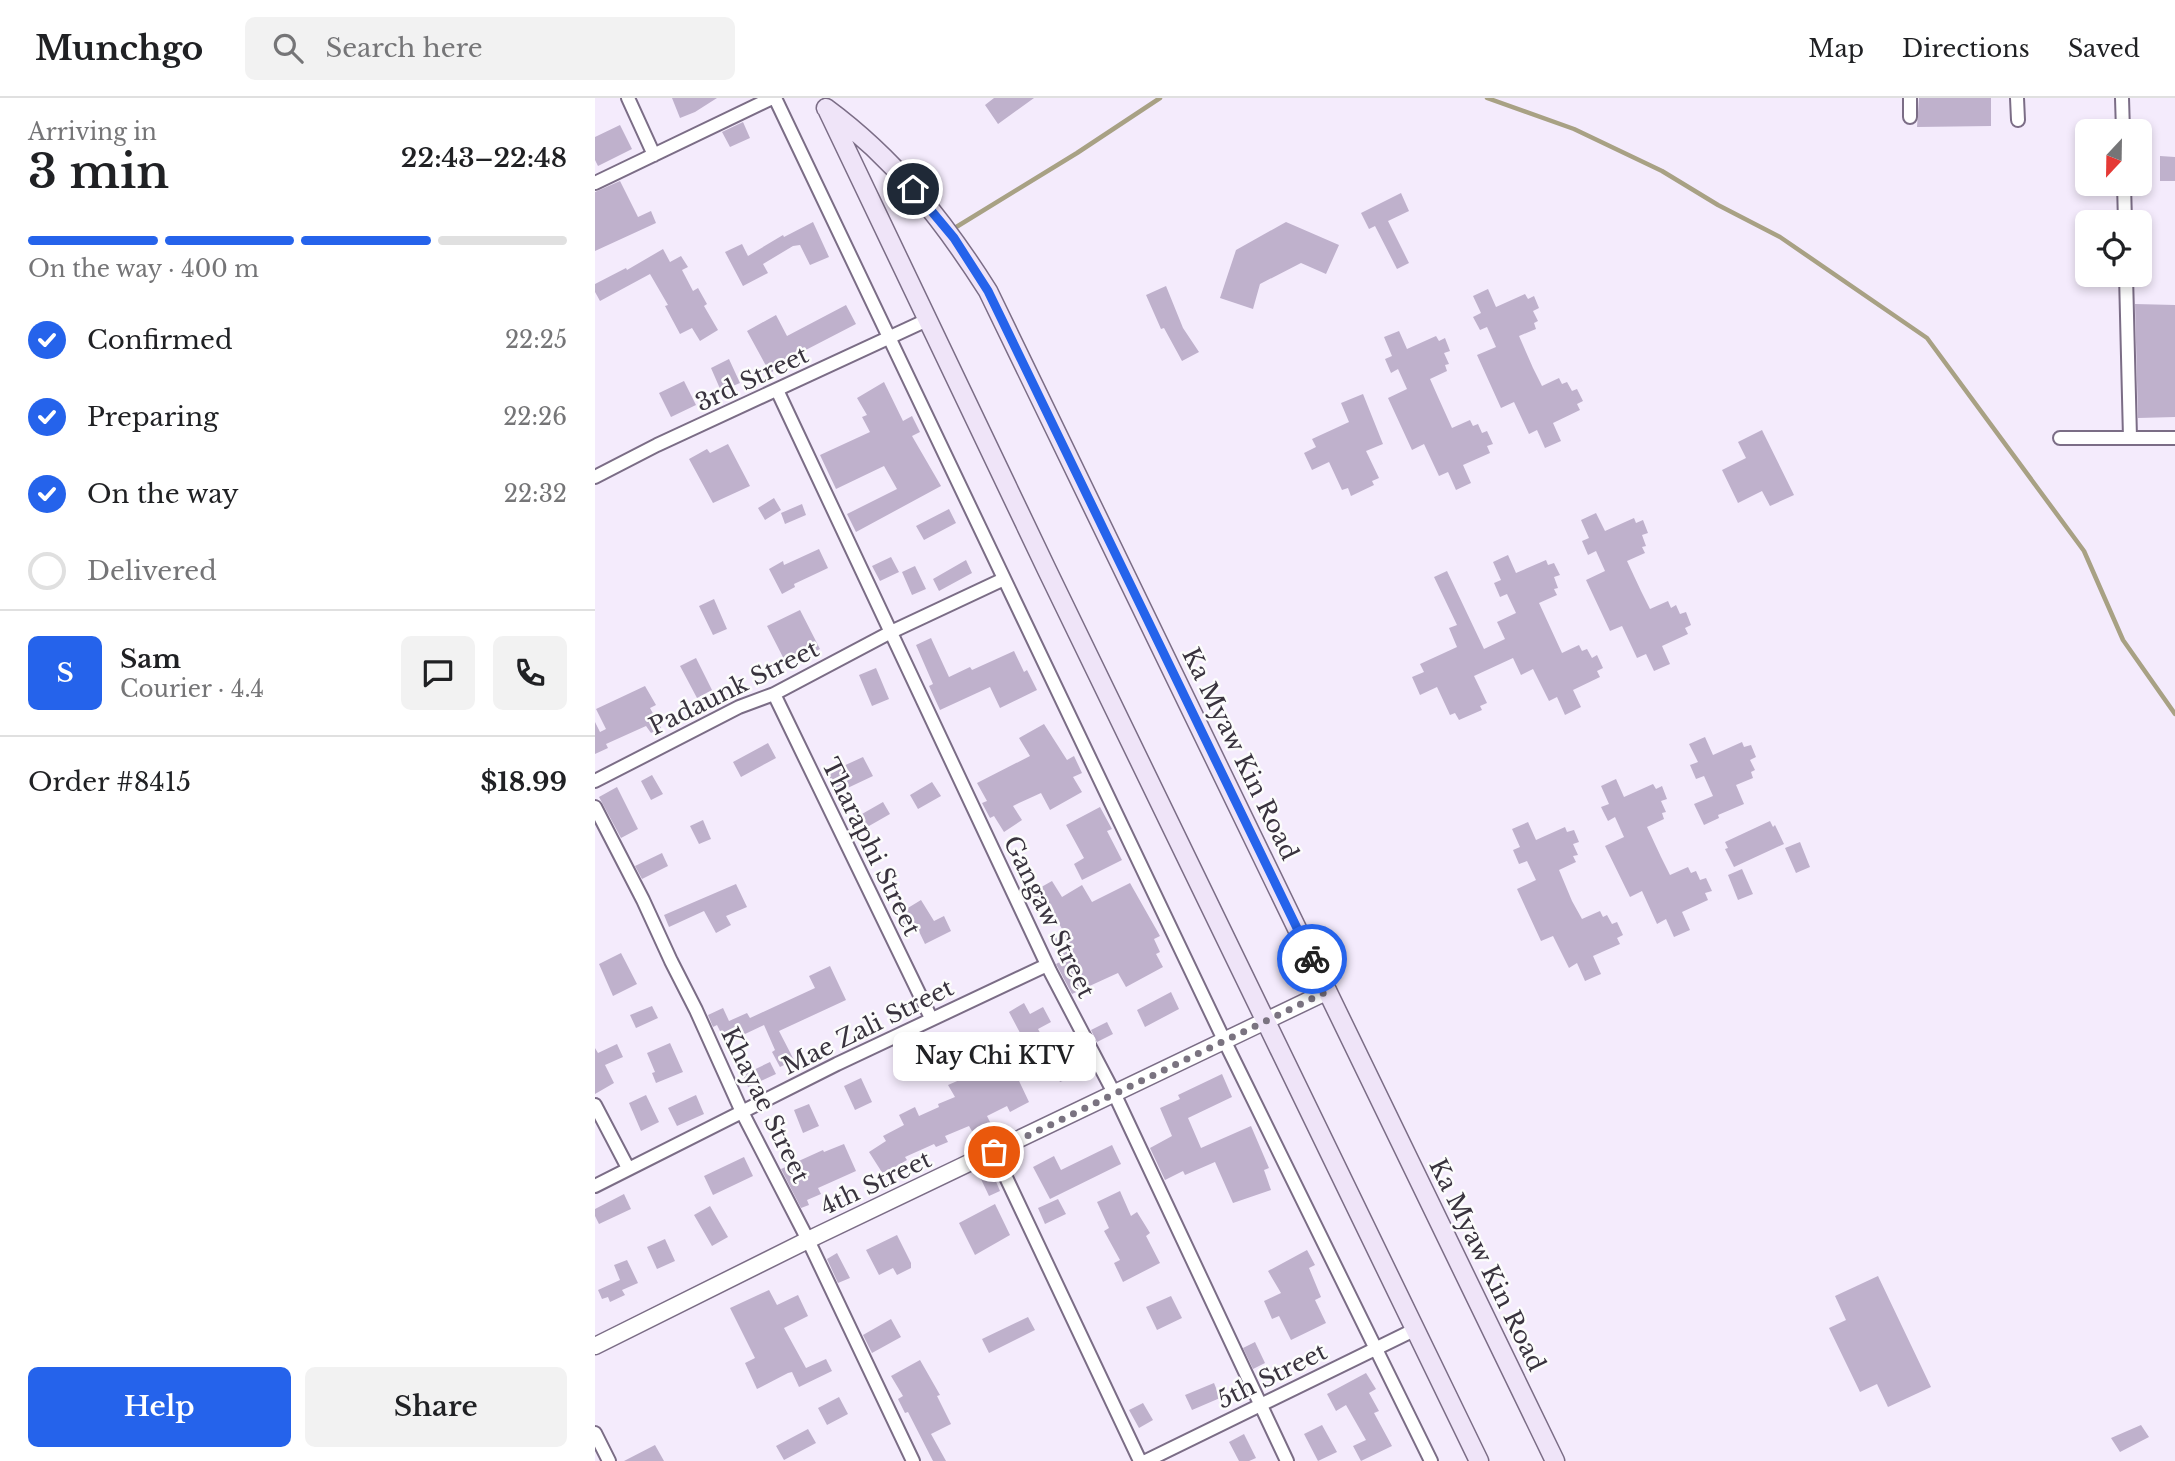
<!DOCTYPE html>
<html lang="en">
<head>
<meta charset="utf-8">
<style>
  :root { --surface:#fff; --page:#f2f2f2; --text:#202124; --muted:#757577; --line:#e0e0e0; --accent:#2563eb }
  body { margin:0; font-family:"Libre Baskerville",serif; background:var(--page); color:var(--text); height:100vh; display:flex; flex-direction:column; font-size:26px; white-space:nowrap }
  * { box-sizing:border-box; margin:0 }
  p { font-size:23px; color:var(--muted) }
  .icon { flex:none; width:38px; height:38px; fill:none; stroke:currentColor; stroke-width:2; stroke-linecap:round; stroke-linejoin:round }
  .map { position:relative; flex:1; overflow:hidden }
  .panel { display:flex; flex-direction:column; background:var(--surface); width:595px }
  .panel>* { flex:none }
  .needle { width:46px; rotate:202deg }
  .buttons { position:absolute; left:1480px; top:21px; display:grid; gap:14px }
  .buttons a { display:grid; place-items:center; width:77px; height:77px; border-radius:10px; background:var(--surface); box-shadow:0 4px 10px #0003; font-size:35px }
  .pin { position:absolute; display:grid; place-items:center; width:60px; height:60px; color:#fff; margin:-30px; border:4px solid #fff; border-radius:50%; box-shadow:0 2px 7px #0007 }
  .courier { position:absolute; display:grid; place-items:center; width:70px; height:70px; margin:-35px; border:5px solid #2563eb; border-radius:50%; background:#fff; color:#222; box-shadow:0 2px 9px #0007 }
  .bubble { position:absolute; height:49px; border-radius:10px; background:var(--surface); box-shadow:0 4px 10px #0003; font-size:23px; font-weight:600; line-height:49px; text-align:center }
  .overview em { font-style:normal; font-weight:600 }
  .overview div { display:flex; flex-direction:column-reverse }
  .overview { display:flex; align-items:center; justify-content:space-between; height:119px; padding:0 28px }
  h1 { font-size:46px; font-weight:600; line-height:52px }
  .bar { display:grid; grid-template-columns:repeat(4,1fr); gap:10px 7px; align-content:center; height:84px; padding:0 28px }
  .bar i { height:9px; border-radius:5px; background:var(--line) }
  .bar .selected { background:var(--accent) }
  .bar p { grid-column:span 4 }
  .line { display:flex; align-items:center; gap:18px; padding:0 28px; border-top:2px solid var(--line) }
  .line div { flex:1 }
  .round { display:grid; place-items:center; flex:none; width:74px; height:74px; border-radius:10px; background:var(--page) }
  ol { padding:0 28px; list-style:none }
  li { display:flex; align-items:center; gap:21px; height:77px }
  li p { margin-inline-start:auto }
  li .icon { padding:7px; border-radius:50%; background:var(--accent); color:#fff; stroke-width:4 }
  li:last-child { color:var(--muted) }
  li i { width:38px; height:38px; border:4px solid var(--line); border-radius:50% }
  .primary-button { display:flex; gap:14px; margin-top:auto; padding:14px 28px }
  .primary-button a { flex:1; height:80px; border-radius:10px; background:var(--accent); color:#fff; font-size:28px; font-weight:600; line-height:80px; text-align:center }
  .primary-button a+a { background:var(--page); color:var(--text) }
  header { display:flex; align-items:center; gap:42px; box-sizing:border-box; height:98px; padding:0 35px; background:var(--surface); border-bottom:2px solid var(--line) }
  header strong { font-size:33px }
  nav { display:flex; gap:38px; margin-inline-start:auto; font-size:24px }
  .search { width:490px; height:63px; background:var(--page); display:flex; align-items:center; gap:18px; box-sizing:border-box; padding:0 24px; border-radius:10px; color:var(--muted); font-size:26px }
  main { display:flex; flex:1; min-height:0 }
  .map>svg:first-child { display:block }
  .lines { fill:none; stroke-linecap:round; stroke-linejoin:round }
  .stream { stroke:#a8a184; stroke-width:4.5 }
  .building { fill:#bfb1cc }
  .minor-casing { stroke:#7b6d86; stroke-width:16 }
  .tertiary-casing { stroke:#7b6d86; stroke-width:19 }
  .secondary-casing { stroke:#7b6d86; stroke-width:21 }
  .minor { stroke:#fff; stroke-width:12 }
  .tertiary { stroke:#fff; stroke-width:16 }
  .secondary { stroke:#efe4f8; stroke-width:18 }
  .done { stroke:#7a7380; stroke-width:7; stroke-dasharray:0 12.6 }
  .route { stroke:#2563eb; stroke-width:9 }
  .labels { text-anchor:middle; stroke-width:5; stroke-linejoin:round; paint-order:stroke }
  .street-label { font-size:24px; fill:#39333e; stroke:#fcfcfc }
</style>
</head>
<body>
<header>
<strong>Munchgo</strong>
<div class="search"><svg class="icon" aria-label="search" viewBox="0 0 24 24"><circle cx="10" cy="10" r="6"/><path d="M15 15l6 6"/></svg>Search here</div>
<nav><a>Map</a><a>Directions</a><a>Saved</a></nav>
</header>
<main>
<section class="panel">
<div class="overview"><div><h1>3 min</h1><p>Arriving in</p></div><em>22:43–22:48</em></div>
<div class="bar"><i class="selected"></i><i class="selected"></i><i class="selected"></i><i></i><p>On the way · 400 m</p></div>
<ol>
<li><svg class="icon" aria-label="check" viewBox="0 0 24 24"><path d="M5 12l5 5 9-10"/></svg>Confirmed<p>22:25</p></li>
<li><svg class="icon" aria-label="check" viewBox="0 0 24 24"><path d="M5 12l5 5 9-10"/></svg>Preparing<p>22:26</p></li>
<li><svg class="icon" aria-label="check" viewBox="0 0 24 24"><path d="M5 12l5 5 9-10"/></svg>On the way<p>22:32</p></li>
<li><i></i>Delivered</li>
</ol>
<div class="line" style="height:126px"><b class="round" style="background:var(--accent);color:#fff">S</b><div><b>Sam</b><p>Courier · 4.4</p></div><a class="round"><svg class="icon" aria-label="chat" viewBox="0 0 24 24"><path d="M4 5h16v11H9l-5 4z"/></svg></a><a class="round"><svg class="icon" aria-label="phone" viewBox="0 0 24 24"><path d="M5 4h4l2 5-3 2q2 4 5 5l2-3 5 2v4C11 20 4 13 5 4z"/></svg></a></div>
<div class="line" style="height:91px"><div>Order #8415</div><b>$18.99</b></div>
<div class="primary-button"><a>Help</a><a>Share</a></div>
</section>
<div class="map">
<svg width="1580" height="1363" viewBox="0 0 1580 1363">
  <rect width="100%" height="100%" fill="#f4ebfc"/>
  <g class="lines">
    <path class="stream" d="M892,0L979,31L1067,73L1123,107L1185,139L1332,240L1489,453L1528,542L1580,616
      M358,131L482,55L565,0"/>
  </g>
  <path class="building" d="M77,0H122L100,14L85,20Z
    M399,0H439L403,26L390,7Z
    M1324,0H1396V28L1322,29Z
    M148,24L155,40L135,49L127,34Z
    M25,27L37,51L3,68L0,62V39Z
    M1565,58L1580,59V83H1565Z
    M25,83L43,119L56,113L61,125L0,153V94Z
    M806,95L814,113L793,123L814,165L802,171L780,128L774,131L766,115Z
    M218,124L234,159L215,167L205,147L198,148L168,166L173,175L148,188L130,154L147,146L153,158L188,137L189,139Z
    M691,124L744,147L731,176L706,165L665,186L658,211L625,200L641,152Z
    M68,151L75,164L86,158L93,169L87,172L98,193L103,190L112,206L109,208L123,232L105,243L97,230L85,236L70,208L73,207L55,176L5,203L0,194V186L31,170L32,172Z
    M571,188L588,230L604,254L587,263L569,230L566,231L551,197Z
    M893,191L901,209L930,196L933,201L939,198L944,210L938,213L943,223L939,225L941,231L924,238L938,270L947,288L964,280L967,286L972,284L977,293L982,291L988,303L982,306L985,312L958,325L966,343L950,350L942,332L934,336L919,304L906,310L882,257L901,249L892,229L885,232L878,219L886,215L878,198Z
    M1540,206L1580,207V319L1543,320Z
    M251,207L261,226L203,256L204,259L175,275L152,233L181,217L192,238Z
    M804,233L812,251L841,238L844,243L850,240L855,253L849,255L854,266L850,267L852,273L835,281L843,299L857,330L875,322L878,328L883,326L887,335L892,333L898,346L892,348L895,355L868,367L876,385L861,392L853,374L844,378L829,346L817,352L793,300L812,291L803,271L796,275L790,261L797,258L789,239Z
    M134,261L145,285L126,293L116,270Z
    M89,283L101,307L76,319L64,295Z
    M289,284L308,323L317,318L325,334L317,338L346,388L261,434L252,416L302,391L289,368L241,391L225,357L275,334L267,319L272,317L262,300Z
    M768,296L788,346L771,353L784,380L777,383L779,387L756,398L753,390L747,392L734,364L717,372L709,355L721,349L717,341L754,324L746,305Z
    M1167,332L1199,397L1175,408L1167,393L1143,405L1127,372L1151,360L1143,344Z
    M133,346L155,388L118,405L94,361L112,351L115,355Z
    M179,400L186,412L170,422L163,410Z
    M207,406L211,417L190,426L186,415Z
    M354,411L361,425L329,442L321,428Z
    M1001,415L1010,433L1039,420L1041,425L1048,422L1053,435L1047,437L1051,448L1047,449L1050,455L1032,463L1046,493L1055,511L1073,503L1076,510L1081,507L1085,516L1091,514L1096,527L1090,530L1093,536L1067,548L1075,566L1059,573L1051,556L1042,560L1027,528L1015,533L991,482L1010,473L1001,453L993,457L987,443L994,440L986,422Z
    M224,451L233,470L199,486L200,489L187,496L174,471L188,463L189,467Z
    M913,457L921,475L951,462L953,467L959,465L965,477L959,479L963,490L959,491L962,497L944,505L967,555L984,547L987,553L992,551L997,560L1002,557L1008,570L1002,573L1005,579L978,592L986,609L970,617L962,599L954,603L938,571L926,577L918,560L879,578L892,605L885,608L887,612L864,622L860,615L855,617L842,589L825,597L817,579L829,574L825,566L862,549L854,530L862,527L839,479L852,473L889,551L910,541L902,524L921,515L912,496L905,499L899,485L906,482L898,464Z
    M296,459L304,474L285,483L277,468Z
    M371,462L377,475L344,493L338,481Z
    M320,468L331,491L317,497L307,474Z
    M119,501L132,531L118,537L104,508Z
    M205,512L225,551L192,567L172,528Z
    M336,540L354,579L375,569L377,572L419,553L429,574L432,572L442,592L405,610L395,589L345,612L334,588L338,586L321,547Z
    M101,560L117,592L102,600L85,568Z
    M281,570L294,601L277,608L264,577Z
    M50,588L61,607L55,610L66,630L56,635L51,628L11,646L13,650L0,656V624L5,634L11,631L1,611Z
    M449,626L472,662L479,658L487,675L478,679L487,694L455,712L446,695L424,705L418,708L427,722L409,734L399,718L395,720L387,705L392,703L382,685L435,658L424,640Z
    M1110,639L1118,657L1147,644L1149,649L1156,647L1161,659L1155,662L1160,672L1156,674L1158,680L1141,687L1149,706L1123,717L1124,720L1109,727L1099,706L1118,698L1109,678L1101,681L1095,667L1103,664L1094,646Z
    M173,645L181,660L146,679L138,664Z
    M268,659L278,678L242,695L233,675Z
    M57,677L68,696L56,702L46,683Z
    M1021,681L1029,699L1058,686L1061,691L1067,688L1072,701L1066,703L1071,714L1067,715L1069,721L1052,729L1066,759L1075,777L1093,769L1096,775L1101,773L1105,782L1111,780L1117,793L1110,795L1113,802L1087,814L1095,832L1079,839L1071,821L1062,826L1047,793L1035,799L1010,748L1029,739L1020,719L1013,723L1006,709L1014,706L1006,688Z
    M337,684L346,698L323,711L315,697Z
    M22,689L43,731L26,740L4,699Z
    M288,704L295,716L267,732L260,720Z
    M505,709L517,731L512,733L527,762L487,782L479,766L489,760L471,727Z
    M108,722L116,741L104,746L95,728Z
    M1175,723L1178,729L1180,727L1189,746L1139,769L1130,751L1133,750L1130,744Z
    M933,724L941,742L970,729L972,734L979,732L984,744L978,746L983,757L978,758L981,764L964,772L977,803L987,821L1005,813L1008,819L1012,817L1017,826L1022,824L1028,837L1022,840L1025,846L998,858L1006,876L990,883L982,865L974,870L958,838L946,843L922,791L941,782L932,763L924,766L918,752L925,749L917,731Z
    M1205,744L1215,769L1201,775L1190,750Z
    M67,755L73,768L47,781L40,768Z
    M1147,771L1158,796L1143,802L1133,777Z
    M457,783L467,799L487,787L497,804L535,785L565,838L559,841L565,854L561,856L568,869L531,889L523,875L477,896L461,866L467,863L457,842L470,836L450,802L440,808L434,796Z
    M141,786L152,809L131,818L136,827L121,835L109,813L74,829L69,817Z
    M326,802L339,823L349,818L356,833L330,846L320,825L312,830L303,816Z
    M26,855L42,886L18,898L4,866Z
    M235,868L251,902L184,933L199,962L185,969L177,954L180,952L169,927L131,945L122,927L118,929L113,917L128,910L134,923L152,915L155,920L220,890L214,878Z
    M576,894L584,911L550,929L542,912Z
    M429,905L435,916L448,909L456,924L443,931L454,951L463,946L480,978L465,984L455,962L443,969L414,914Z
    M57,908L63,920L41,930L35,917Z
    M512,924L518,936L502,944L496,932Z
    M75,945L88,974L61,985L57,975L60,974L52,955Z
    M22,946L28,959L10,967L19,985L0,996V950L3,955Z
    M175,964L181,976L153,989L148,977Z
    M417,968L434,1004L415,1014L412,1008L392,1018L396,1026L378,1035L374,1028L350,1038L353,1044L341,1049L339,1046L310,1059L312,1062L288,1076L274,1054L291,1043L288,1038L309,1027L304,1017L320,1009L324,1018L344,1009L343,1006L360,999L353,987L392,970L396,978Z
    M627,976L637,999L593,1020L606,1050L656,1028L674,1070L669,1072L676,1092L638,1105L620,1064L590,1077L588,1073L570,1082L555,1050L577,1038L565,1010L585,1001L583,997Z
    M266,980L277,1004L260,1012L249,988Z
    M51,997L64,1024L46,1033L34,1005Z
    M101,997L109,1016L82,1028L73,1010Z
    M214,1006L224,1028L208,1035L199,1012Z
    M249,1046L261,1073L223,1090L226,1096L212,1102L214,1107L206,1110L186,1071L228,1052L229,1054Z
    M517,1047L526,1066L455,1101L438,1069L459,1058L466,1072Z
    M149,1059L158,1078L118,1097L109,1078Z
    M397,1074L405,1093L394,1098L385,1079Z
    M525,1093L536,1118L542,1114L555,1135L551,1138L565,1165L528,1184L519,1165L525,1162L509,1133L514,1130L502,1104Z
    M29,1096L36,1111L4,1126L0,1118V1111Z
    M463,1101L471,1116L450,1126L443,1110Z
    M400,1106L415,1137L380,1157L364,1125Z
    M115,1108L133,1139L117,1148L99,1117Z
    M302,1137L316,1165V1170L302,1177L298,1170L284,1177L271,1152Z
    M70,1141L80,1163L62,1171L52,1149Z
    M712,1152L720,1167L714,1170L726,1199L720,1202L731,1225L696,1242L684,1218L677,1221L669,1203L686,1195L673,1173Z
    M242,1155L255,1180L243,1185L232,1161Z
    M32,1162L43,1185L27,1192L30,1197L15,1204L13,1199L7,1201L3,1192L25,1182L19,1167Z
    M1283,1178L1336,1289L1293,1309L1282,1286L1265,1294L1234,1230L1251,1222L1240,1198Z
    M174,1192L182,1207L203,1197L213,1218L189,1230L211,1270L231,1261L237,1273L204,1289L197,1274L193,1275L162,1291L150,1265L160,1260L135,1210Z
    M576,1198L587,1220L562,1232L551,1209Z
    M433,1219L440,1232L394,1255L387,1241Z
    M296,1221L306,1239L277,1255L268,1237Z
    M660,1244L670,1265L658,1271L648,1250Z
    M325,1262L345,1297L342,1298L356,1326L336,1336L351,1363H338L313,1314L310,1315L303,1301L308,1298L296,1278Z
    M771,1275L781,1291L774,1295L784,1313L779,1315L797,1348L766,1363L758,1348L771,1342L751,1307L741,1313L732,1296Z
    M619,1285L625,1300L597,1312L590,1297Z
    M244,1299L253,1316L232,1327L223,1310Z
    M548,1305L558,1322L544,1330L534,1312Z
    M727,1327L742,1354L723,1363L709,1336Z
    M1546,1327L1554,1339L1525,1354L1516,1340Z
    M213,1331L221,1345L189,1362L181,1348Z
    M649,1336L661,1360L654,1363H644L634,1344Z
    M60,1347L69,1363H29Z"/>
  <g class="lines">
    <defs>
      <path id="minor" d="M33,0L59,57
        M180,0L629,942L836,1363
        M1315,0V19
        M1422,0L1423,22
        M1527,0L1528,33
        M0,85L177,0
        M1529,86L1530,124
        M1531,177L1535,340
        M182,292L455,873L519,995L692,1363
        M1465,340H1580
        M0,379L62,347L332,222
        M179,596L336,920
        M0,683L144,609L179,596L296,534L409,481
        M0,709L48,802L76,863L101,912L147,1014L213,1142L318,1363
        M0,1007L33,1070
        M399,1054L545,1363
        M0,1088L242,966L452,867
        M0,1335L14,1363
        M551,1363L821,1231"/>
      <path id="tertiary" d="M0,1248L213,1142L733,893"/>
      <path id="secondary" d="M231,10C300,61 348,122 393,193L960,1363
        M233,13L452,472L884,1363"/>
    </defs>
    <use href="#minor" class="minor-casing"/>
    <use href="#tertiary" class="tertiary-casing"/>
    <use href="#secondary" class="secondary-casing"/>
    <use href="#minor" class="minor"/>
    <use href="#tertiary" class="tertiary"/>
    <use href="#secondary" class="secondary"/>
  </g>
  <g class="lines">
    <path class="done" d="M399,1054L733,893L717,861"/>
    <path class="route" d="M318,91L359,140L393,193L717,861"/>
  </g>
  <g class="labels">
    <g class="street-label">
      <text transform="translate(157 281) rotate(-25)" y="8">3rd Street</text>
      <text transform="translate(139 590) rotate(-26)" y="8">Padaunk Street</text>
      <text transform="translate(645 656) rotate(64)" y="8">Ka Myaw Kin Road</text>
      <text transform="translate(276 749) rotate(64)" y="8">Tharaphi Street</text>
      <text transform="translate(454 819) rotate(64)" y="8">Gangaw Street</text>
      <text transform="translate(273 929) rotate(-26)" y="8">Mae Zali Street</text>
      <text transform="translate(170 1007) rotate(64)" y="8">Khayae Street</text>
      <text transform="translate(281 1085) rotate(-25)" y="8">4th Street</text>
      <text transform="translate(892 1167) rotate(64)" y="8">Ka Myaw Kin Road</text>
      <text transform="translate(677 1278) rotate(-26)" y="8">5th Street</text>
    </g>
  </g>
</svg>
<div class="buttons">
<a><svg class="needle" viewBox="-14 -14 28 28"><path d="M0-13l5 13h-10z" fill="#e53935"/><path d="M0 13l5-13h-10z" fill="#757577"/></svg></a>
<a><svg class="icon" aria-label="locate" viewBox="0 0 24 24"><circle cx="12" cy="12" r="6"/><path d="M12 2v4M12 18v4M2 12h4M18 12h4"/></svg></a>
</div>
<div class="pin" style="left:399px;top:1054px;background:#ea580c"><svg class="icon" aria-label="bag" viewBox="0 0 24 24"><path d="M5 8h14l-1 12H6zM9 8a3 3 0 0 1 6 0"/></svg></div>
<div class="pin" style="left:318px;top:91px;background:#1f2937"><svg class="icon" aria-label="home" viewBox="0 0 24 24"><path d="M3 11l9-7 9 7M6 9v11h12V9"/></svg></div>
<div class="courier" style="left:717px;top:861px"><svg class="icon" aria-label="bike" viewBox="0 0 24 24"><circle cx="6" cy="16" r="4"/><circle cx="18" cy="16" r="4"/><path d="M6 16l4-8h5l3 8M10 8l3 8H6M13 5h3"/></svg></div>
<div class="bubble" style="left:298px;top:934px;width:203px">Nay Chi KTV</div>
</div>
</main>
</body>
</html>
